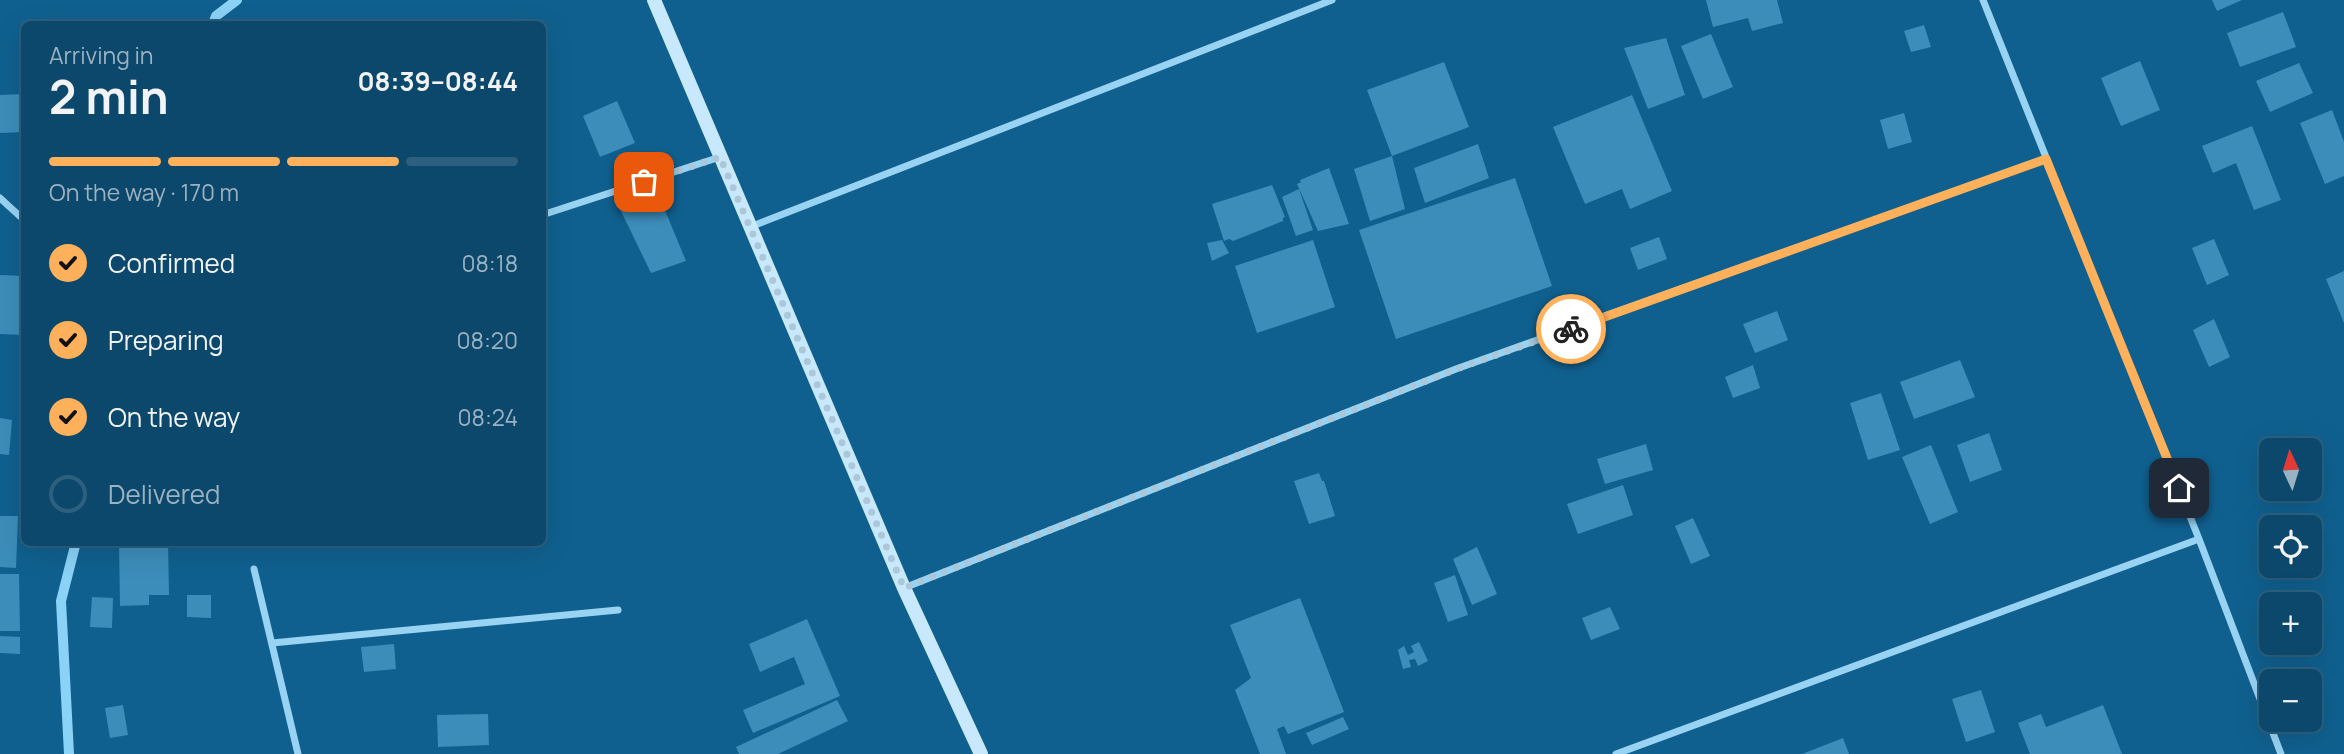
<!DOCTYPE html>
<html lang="en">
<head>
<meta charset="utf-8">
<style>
  :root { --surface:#0c486b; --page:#154f71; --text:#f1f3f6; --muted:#9ab2c1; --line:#2c607e; --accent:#ffb05b }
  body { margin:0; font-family:Manrope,sans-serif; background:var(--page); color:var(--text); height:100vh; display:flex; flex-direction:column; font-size:26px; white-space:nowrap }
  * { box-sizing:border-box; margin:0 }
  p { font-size:23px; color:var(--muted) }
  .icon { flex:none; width:38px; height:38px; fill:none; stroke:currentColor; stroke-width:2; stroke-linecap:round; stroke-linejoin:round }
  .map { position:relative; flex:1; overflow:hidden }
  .details { position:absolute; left:21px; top:21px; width:525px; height:525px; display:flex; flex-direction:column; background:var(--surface); border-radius:10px; box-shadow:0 7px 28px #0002,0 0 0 2px var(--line) }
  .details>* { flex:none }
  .needle { width:46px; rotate:356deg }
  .fabs { position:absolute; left:2259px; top:438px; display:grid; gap:14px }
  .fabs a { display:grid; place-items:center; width:63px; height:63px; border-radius:10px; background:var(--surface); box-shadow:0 7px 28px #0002,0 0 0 2px var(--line); font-size:35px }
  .pin { position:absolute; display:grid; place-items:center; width:60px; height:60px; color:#fff; margin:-30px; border-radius:14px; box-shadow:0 4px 10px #0006 }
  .courier { position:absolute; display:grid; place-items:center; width:70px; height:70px; margin:-35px; border:5px solid #ffb05b; border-radius:50%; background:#fff; color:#222; box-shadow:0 2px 9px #0007 }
  .head em { font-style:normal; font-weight:700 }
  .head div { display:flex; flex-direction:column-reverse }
  .head { display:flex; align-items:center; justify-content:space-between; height:119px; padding:0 28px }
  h1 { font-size:46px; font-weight:700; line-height:52px }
  .bar { display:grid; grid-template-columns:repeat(4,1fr); gap:10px 7px; align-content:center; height:84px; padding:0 28px }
  .bar i { height:9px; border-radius:5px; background:var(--line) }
  .bar .selected { background:var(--accent) }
  .bar p { grid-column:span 4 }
  ol { padding:0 28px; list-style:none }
  li { display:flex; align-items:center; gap:21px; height:77px }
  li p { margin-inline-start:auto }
  li .icon { padding:7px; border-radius:50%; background:var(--accent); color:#111; stroke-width:4 }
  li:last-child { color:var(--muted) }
  li i { width:38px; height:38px; border:4px solid var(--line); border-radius:50% }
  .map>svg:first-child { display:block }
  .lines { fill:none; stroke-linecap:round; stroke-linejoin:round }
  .stream { stroke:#8bd2f7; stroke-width:10 }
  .building { fill:#3d8dba }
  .street { stroke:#99d3f3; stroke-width:7 }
  .secondary { stroke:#c8e9fd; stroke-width:14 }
  .done { stroke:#abc7d8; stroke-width:7; stroke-dasharray:0 12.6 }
  .route { stroke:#ffb05b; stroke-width:9 }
</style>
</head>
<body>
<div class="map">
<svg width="2344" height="754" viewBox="0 0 2344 754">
  <rect width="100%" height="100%" fill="#10608f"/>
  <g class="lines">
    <path class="stream" d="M213,24L216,16L237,0
      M69,754L61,601L76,542"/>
  </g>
  <path class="building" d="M1706,0H1777L1783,23L1752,31L1748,18L1713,27Z
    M2212,0H2242L2217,11Z
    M2283,12L2296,47L2240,67L2227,33Z
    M1924,25L1931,47L1911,52L1904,31Z
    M1711,34L1733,87L1703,99L1681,46Z
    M1666,38L1685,95L1648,109L1624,48Z
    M2140,61L2160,110L2121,126L2101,78Z
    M1444,62L1469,127L1392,156L1367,90Z
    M2299,63L2313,93L2270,112L2256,81Z
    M24,94V132L0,133V95Z
    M1632,95L1672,191L1630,209L1622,189L1585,204L1553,127Z
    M617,101L635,143L600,157L583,116Z
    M2332,110L2344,142V176L2325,184L2300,123Z
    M1904,113L1912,142L1888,149L1880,120Z
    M2252,126L2281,200L2254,210L2236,163L2213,173L2202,146Z
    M1478,144L1489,178L1425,203L1414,168Z
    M1392,156L1405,209L1370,221L1354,169Z
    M1329,168L1349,224L1318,231L1297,184L1301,182L1300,180Z
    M1515,178L1552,286L1396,339L1359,230Z
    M1272,185L1285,217L1283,218V221L1233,241L1229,239L1224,241L1212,204Z
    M1299,189L1313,230L1296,236L1282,197Z
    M657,191L686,261L651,273L619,207Z
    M1659,237L1667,259L1638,270L1630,248Z
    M2214,239L2229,275L2207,285L2192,248Z
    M1222,240L1229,253L1212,261L1207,243Z
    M1313,240L1335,307L1257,333L1235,266Z
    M2344,271V323L2326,279Z
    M0,275L24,276V335L0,334Z
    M1777,311L1788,340L1755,353L1743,324Z
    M2214,319L2230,357L2209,367L2193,330Z
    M1960,360L1975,397L1914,419L1900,382Z
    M1753,365L1760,388L1733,398L1725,377Z
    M1881,393L1900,450L1868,460L1850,403Z
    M0,418L12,420L9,455L0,454Z
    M1989,433L2002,470L1970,482L1957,445Z
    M1646,444L1653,470L1605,484L1597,459Z
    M1931,445L1958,512L1930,524L1902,457Z
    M1319,473L1322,481H1324L1335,516L1309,524L1294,481Z
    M1623,485L1633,515L1578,534L1567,504Z
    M0,516H18L16,568L0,567Z
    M1693,518L1710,556L1691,564L1675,526Z
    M119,542H168L169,595H149V605L120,606Z
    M1477,547L1497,594L1472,605L1453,559Z
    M0,574H19L20,631H0Z
    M1455,575L1468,615L1448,622L1434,583Z
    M187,595H211V618L187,617Z
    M92,597L113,598L112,628L90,627Z
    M1300,598L1344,712L1288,734L1284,726L1277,729L1286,754H1260L1235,690L1251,678L1230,625Z
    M1610,607L1620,629L1591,640L1582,618Z
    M807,619L840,696L753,733L743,710L805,684L794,657L760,672L749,644Z
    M0,636L20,637V654L0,653Z
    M1419,642L1428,661L1418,666L1415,659L1409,660L1411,667L1403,669L1398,650L1404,646L1408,655L1414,652L1411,646Z
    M394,644L396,669L364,672L361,647Z
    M1981,690L1995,732L1966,742L1952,699Z
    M837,700L848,721L778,754H739L736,747Z
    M123,705L128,735L110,738L105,708Z
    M2103,705L2122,754H2030L2018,723L2041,714L2046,727Z
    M488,714L489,745L438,747L437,715Z
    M1343,717L1349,729L1312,745L1306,733Z
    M1843,738L1849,754H1802Z"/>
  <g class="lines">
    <path class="street" d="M1983,0L2199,539L2281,754
      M0,198L24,220
      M542,215L720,157
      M750,227L1332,0
      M254,569L298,754
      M904,588L1456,369L2046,159
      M272,643L618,610
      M1616,754L2199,539"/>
    <path class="secondary" d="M654,0L904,588L981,754"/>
  </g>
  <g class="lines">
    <path class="done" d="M644,182L720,157L904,588L1456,369L1571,329"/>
    <path class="route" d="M1571,329L2046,159L2179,488"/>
  </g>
</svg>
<div class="fabs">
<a><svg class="needle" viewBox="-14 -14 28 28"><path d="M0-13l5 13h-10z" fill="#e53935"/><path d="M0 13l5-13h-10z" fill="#9ab2c1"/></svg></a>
<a><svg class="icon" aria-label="locate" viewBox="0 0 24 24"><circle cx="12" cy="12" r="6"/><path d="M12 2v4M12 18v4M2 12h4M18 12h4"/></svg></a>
<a>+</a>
<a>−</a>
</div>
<div class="pin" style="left:644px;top:182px;background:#ea580c"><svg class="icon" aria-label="bag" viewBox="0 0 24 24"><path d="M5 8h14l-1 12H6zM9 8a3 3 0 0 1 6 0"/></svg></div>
<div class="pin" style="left:2179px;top:488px;background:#1f2937"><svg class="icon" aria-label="home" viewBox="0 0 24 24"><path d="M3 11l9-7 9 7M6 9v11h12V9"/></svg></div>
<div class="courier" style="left:1571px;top:329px"><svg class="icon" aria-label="bike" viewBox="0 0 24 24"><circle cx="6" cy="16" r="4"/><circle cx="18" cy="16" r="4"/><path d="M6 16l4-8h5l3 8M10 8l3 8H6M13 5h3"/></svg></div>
<section class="details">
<div class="head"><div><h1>2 min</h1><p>Arriving in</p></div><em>08:39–08:44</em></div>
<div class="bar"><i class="selected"></i><i class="selected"></i><i class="selected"></i><i></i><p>On the way · 170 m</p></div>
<ol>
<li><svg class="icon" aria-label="check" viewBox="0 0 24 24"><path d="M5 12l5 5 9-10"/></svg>Confirmed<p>08:18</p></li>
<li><svg class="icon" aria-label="check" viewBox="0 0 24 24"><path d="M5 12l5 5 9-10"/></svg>Preparing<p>08:20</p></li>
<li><svg class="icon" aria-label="check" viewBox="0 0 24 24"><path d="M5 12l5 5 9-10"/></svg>On the way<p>08:24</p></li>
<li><i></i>Delivered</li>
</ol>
</section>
</div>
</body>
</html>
